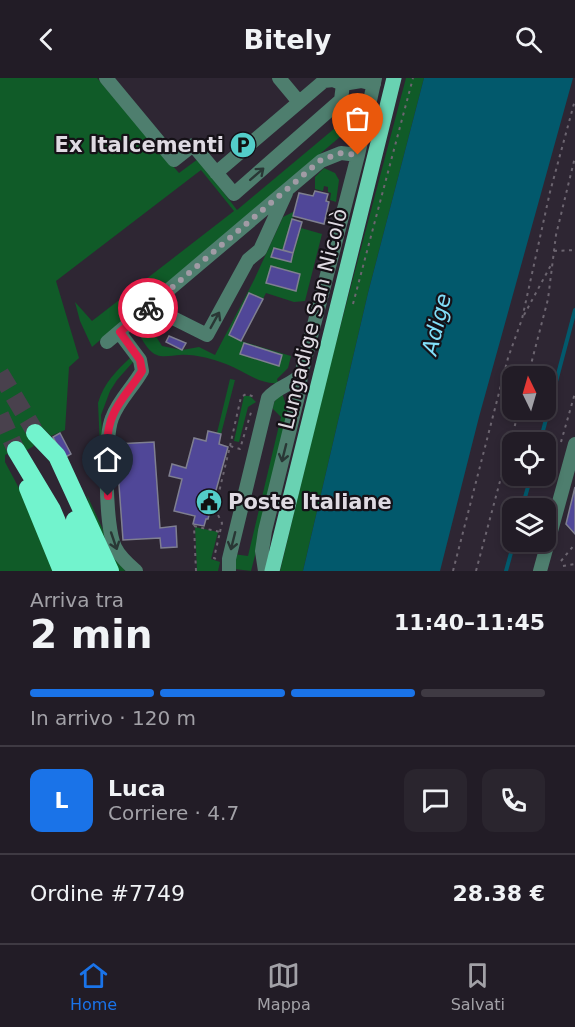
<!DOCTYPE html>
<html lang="it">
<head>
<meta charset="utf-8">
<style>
  :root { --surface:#221c26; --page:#2a252e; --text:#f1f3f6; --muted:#a2a1a7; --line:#3f3a43; --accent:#1a73e8 }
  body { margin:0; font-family:"DejaVu Sans",sans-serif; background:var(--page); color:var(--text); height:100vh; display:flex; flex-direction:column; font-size:22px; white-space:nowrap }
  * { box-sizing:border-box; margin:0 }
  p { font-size:20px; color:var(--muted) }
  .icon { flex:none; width:33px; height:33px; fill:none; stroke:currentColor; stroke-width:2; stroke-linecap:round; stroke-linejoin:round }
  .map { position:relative; height:493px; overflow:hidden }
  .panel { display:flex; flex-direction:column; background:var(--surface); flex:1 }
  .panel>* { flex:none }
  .needle { width:39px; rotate:355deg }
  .fabs { position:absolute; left:502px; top:288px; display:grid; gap:12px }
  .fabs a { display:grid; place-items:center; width:54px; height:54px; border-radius:12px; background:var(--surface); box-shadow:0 3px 9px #0003,0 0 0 2px var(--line); font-size:30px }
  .pin { position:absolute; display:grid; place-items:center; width:51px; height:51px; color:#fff; margin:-62px -26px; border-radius:50% 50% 50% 0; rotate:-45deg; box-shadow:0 0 6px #0007 }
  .pin .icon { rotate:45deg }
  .courier { position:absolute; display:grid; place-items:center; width:60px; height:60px; margin:-30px; border:4px solid #e11d48; border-radius:50%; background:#fff; color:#222; box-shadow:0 2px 8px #0007 }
  .summary em { font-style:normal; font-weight:600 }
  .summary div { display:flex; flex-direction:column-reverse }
  .summary { display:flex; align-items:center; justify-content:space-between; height:102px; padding:0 30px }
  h1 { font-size:39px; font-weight:600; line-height:45px }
  .bar { display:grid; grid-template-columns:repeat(4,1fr); gap:9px 6px; align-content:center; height:72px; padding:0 30px }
  .bar i { height:8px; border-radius:4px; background:var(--line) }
  .bar .on { background:var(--accent) }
  .bar p { grid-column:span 4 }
  .line { display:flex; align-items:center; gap:15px; padding:0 30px; border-top:2px solid var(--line) }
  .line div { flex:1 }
  .round { display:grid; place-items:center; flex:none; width:63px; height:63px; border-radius:12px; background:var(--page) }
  header { display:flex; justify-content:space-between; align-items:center; height:78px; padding:0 30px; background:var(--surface); font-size:27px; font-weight:600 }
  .menu { display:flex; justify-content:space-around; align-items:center; height:84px; border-top:2px solid var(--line); background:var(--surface); font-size:16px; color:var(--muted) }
  .menu a { display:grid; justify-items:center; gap:3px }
  .menu .on { color:var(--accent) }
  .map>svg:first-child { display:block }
  .green { fill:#105b28 }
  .water { fill:#02596c }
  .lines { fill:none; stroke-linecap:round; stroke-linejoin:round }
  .stream { stroke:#02596c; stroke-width:4 }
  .building { fill:#504798; stroke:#7f7f90; stroke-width:1.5 }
  .highway-tunnel { stroke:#49414d; stroke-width:18; stroke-dasharray:18 9; stroke-linecap:butt }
  .path { stroke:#6c6570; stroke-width:2; stroke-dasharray:3 4.5; stroke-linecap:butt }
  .minor { stroke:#4e7e6e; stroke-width:14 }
  .major { stroke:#69d2b2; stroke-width:15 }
  .highway { stroke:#72f3cd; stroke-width:18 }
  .oneway { stroke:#293735 }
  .done { stroke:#a19ba5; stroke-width:6; stroke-dasharray:0 10.8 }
  .route { stroke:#e11d48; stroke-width:8 }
  .labels { text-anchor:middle; stroke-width:4.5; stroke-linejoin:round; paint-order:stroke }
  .poi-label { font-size:21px; font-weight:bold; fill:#dfdae2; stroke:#151117; text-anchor:end }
  .street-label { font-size:21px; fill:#dfdae2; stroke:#151117 }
  .water-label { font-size:22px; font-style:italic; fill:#82def8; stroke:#151117 }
</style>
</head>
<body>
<header><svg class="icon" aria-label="back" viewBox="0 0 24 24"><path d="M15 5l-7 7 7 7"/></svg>Bitely<svg class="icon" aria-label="search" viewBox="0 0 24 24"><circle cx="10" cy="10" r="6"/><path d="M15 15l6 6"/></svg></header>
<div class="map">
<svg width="575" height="493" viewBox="0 0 575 493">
  <rect width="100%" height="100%" fill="#2e2633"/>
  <path class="green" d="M0,0H97L179,95L198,81L237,132L341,45L357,22L354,41L347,53L92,269L80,243L75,224L92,243L234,133L201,92L56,203L79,280L69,289L65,352L51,358L41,348L31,353L29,358L34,368L27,372L22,369L5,377V384L28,427L56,493H0Z
    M406,0H424L368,215L303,493H280L327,299Z
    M324,90L335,95L339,102L336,124L330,122L331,115L328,114V109L324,108L323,113L315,111V99Z
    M295,133L283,172L274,170L271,178L291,184L301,150L322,156L305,223L294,224L266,215L241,263L291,278L288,290L277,301L278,305C259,307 243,292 226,286C212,281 195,276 180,277C173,277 164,280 157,277C150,275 145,266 141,260L144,252H152L162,268L182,272L199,269L215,277L254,202L283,139Z
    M131,279L133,284L117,302L110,313L101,337L107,454L125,493H117L89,428L87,417L104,454L98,325C104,305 116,293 131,279Z
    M230,301L235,302L221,356L217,355Z
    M282,315L288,333L276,396L251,493L235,491L233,476L248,478L281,339L273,331C273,323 277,320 282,315Z
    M244,318H250L256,324L248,329L239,364L234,363Z
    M195,449L218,454L211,481L220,484L218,493H197Z"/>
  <path class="water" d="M424,0H573L479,339L440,493H303L368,215Z"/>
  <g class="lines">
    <path class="stream" d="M540,364L575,232
      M522,430L531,398
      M506,493L514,464"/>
  </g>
  <path class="building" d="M315,113L328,116L326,123L329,124L324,146L293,138L299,115L313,118Z
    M292,141L302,144L293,175L283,172Z
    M274,170L293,175L291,184L271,179Z
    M271,188L300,196L296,213L266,205Z
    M249,215L263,221L241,263L229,257Z
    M169,258L186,265L182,272L166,264Z
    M244,265L282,277L279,288L240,276Z
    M208,353L221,356L219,366L228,369L208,441H206L204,448L193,446L195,438L174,433L182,401L169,398L172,386L186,390L194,360L206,363Z
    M60,355L71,376L64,380L53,359Z
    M154,364L160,450L176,448L177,469L161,470L160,460L123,462L116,366Z
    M575,409V456L566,446Z"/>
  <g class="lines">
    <path class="highway-tunnel" d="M0,295L34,352
      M0,337L16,372"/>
    <path class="path" d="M554,173L575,172
      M353,226L413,0
      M524,237L551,187
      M528,298L548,221L556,157L575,79
      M561,364L575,315
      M230,368L241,319L246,316L255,319
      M220,454L222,445L215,431L230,368L240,371L252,331
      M561,483L575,466
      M563,488L575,486
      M196,493L194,448L220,454L214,480L216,481
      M453,493L508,280L522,241L550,114L575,22
      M476,493L519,332"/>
    <path class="minor" d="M106,0L174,82L193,67L234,116L341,22L343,6
      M279,0L299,24
      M216,95L324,3L333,2L343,6L361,3L374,6
      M152,226L159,233L207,257L248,182L260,172L286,115
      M119,254L140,282L142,293C133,309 118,323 112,340C104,359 105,450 115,469C119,478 128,486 136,493
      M107,264L321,83L341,75L358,77
      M229,493V481L268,320C277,309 291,307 301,297
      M265,493L262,473L265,453L299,314L301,297L358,77L375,0
      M540,493L575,366"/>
    <path class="major" d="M272,493L394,0"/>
    <path class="highway" d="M35,355L57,378L110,493
      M16,372L52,432L78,493
      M28,410L62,493
      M75,442L96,493"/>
  </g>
  <defs><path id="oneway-shaft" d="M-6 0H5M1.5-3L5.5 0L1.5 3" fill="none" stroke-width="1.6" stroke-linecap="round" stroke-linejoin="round" transform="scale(1.5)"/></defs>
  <g class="oneway">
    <use href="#oneway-shaft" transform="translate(257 96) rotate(-41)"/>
    <use href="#oneway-shaft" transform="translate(215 242) rotate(-61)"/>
    <use href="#oneway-shaft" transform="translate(284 375) rotate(104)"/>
    <use href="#oneway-shaft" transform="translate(114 463) rotate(71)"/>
    <use href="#oneway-shaft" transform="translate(233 463) rotate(104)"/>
  </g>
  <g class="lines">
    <path class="done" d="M148,230L321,82L341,75L358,77"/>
    <path class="route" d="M108,418C108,394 103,358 113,337C119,322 133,308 142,293L140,282L120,254L148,230"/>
  </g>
  <defs>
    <symbol id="parking-disc" viewBox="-11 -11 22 22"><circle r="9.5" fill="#53cdc9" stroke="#151117"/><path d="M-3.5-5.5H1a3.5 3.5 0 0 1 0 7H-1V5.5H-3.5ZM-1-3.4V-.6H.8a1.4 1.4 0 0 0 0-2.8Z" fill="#111"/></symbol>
    <symbol id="civic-disc" viewBox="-11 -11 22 22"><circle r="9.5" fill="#53cdc9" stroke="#151117"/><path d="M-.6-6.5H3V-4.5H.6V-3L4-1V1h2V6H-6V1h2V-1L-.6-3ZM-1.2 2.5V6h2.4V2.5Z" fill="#111"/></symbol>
  </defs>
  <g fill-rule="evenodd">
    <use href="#parking-disc" x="228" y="52" width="30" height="30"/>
    <use href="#civic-disc" x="194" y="409" width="30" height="30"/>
  </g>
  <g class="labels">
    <g class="poi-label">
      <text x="224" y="74">Ex Italcementi</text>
      <text x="228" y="431" text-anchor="start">Poste Italiane</text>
    </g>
    <g class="street-label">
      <text transform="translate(313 241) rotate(-76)" y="7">Lungadige San Nicolò</text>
    </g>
    <g class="water-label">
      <text transform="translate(436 246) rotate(-76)" y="8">Adige</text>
    </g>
  </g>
</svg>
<div class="fabs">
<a><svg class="needle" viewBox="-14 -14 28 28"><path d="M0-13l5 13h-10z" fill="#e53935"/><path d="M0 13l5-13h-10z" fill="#a2a1a7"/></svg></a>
<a><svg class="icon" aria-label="locate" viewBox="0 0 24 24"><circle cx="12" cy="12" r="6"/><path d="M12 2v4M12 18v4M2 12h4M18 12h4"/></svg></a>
<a><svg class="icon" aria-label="layers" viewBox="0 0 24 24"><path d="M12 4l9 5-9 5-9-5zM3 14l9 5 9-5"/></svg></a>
</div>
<div class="pin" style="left:358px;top:77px;background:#ea580c"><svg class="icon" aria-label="bag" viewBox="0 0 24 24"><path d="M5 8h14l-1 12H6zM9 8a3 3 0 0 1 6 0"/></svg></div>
<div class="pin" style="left:108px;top:418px;background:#1f2937"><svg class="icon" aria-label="home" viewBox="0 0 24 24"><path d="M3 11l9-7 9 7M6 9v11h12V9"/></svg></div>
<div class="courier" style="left:148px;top:230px"><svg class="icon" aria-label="bike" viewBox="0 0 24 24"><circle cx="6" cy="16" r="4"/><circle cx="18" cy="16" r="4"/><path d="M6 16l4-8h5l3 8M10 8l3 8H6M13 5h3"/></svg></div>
</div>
<section class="panel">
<div class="summary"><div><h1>2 min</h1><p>Arriva tra</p></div><em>11:40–11:45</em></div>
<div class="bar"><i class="on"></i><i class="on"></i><i class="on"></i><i></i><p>In arrivo · 120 m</p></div>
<div class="line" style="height:108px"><b class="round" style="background:var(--accent);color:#fff">L</b><div><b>Luca</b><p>Corriere · 4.7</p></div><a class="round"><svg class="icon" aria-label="chat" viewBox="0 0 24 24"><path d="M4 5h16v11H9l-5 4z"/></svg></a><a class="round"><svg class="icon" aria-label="phone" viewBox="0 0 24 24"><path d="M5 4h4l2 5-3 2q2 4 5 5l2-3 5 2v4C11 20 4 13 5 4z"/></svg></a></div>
<div class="line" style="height:78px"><div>Ordine #7749</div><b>28.38 €</b></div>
</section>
<nav class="menu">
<a class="on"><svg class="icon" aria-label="home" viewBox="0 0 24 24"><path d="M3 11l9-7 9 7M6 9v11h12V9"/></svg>Home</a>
<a><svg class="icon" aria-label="map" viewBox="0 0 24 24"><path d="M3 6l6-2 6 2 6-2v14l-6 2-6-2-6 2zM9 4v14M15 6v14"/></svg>Mappa</a>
<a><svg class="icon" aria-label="saved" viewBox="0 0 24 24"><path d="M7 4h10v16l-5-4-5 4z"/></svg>Salvati</a>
</nav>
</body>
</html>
